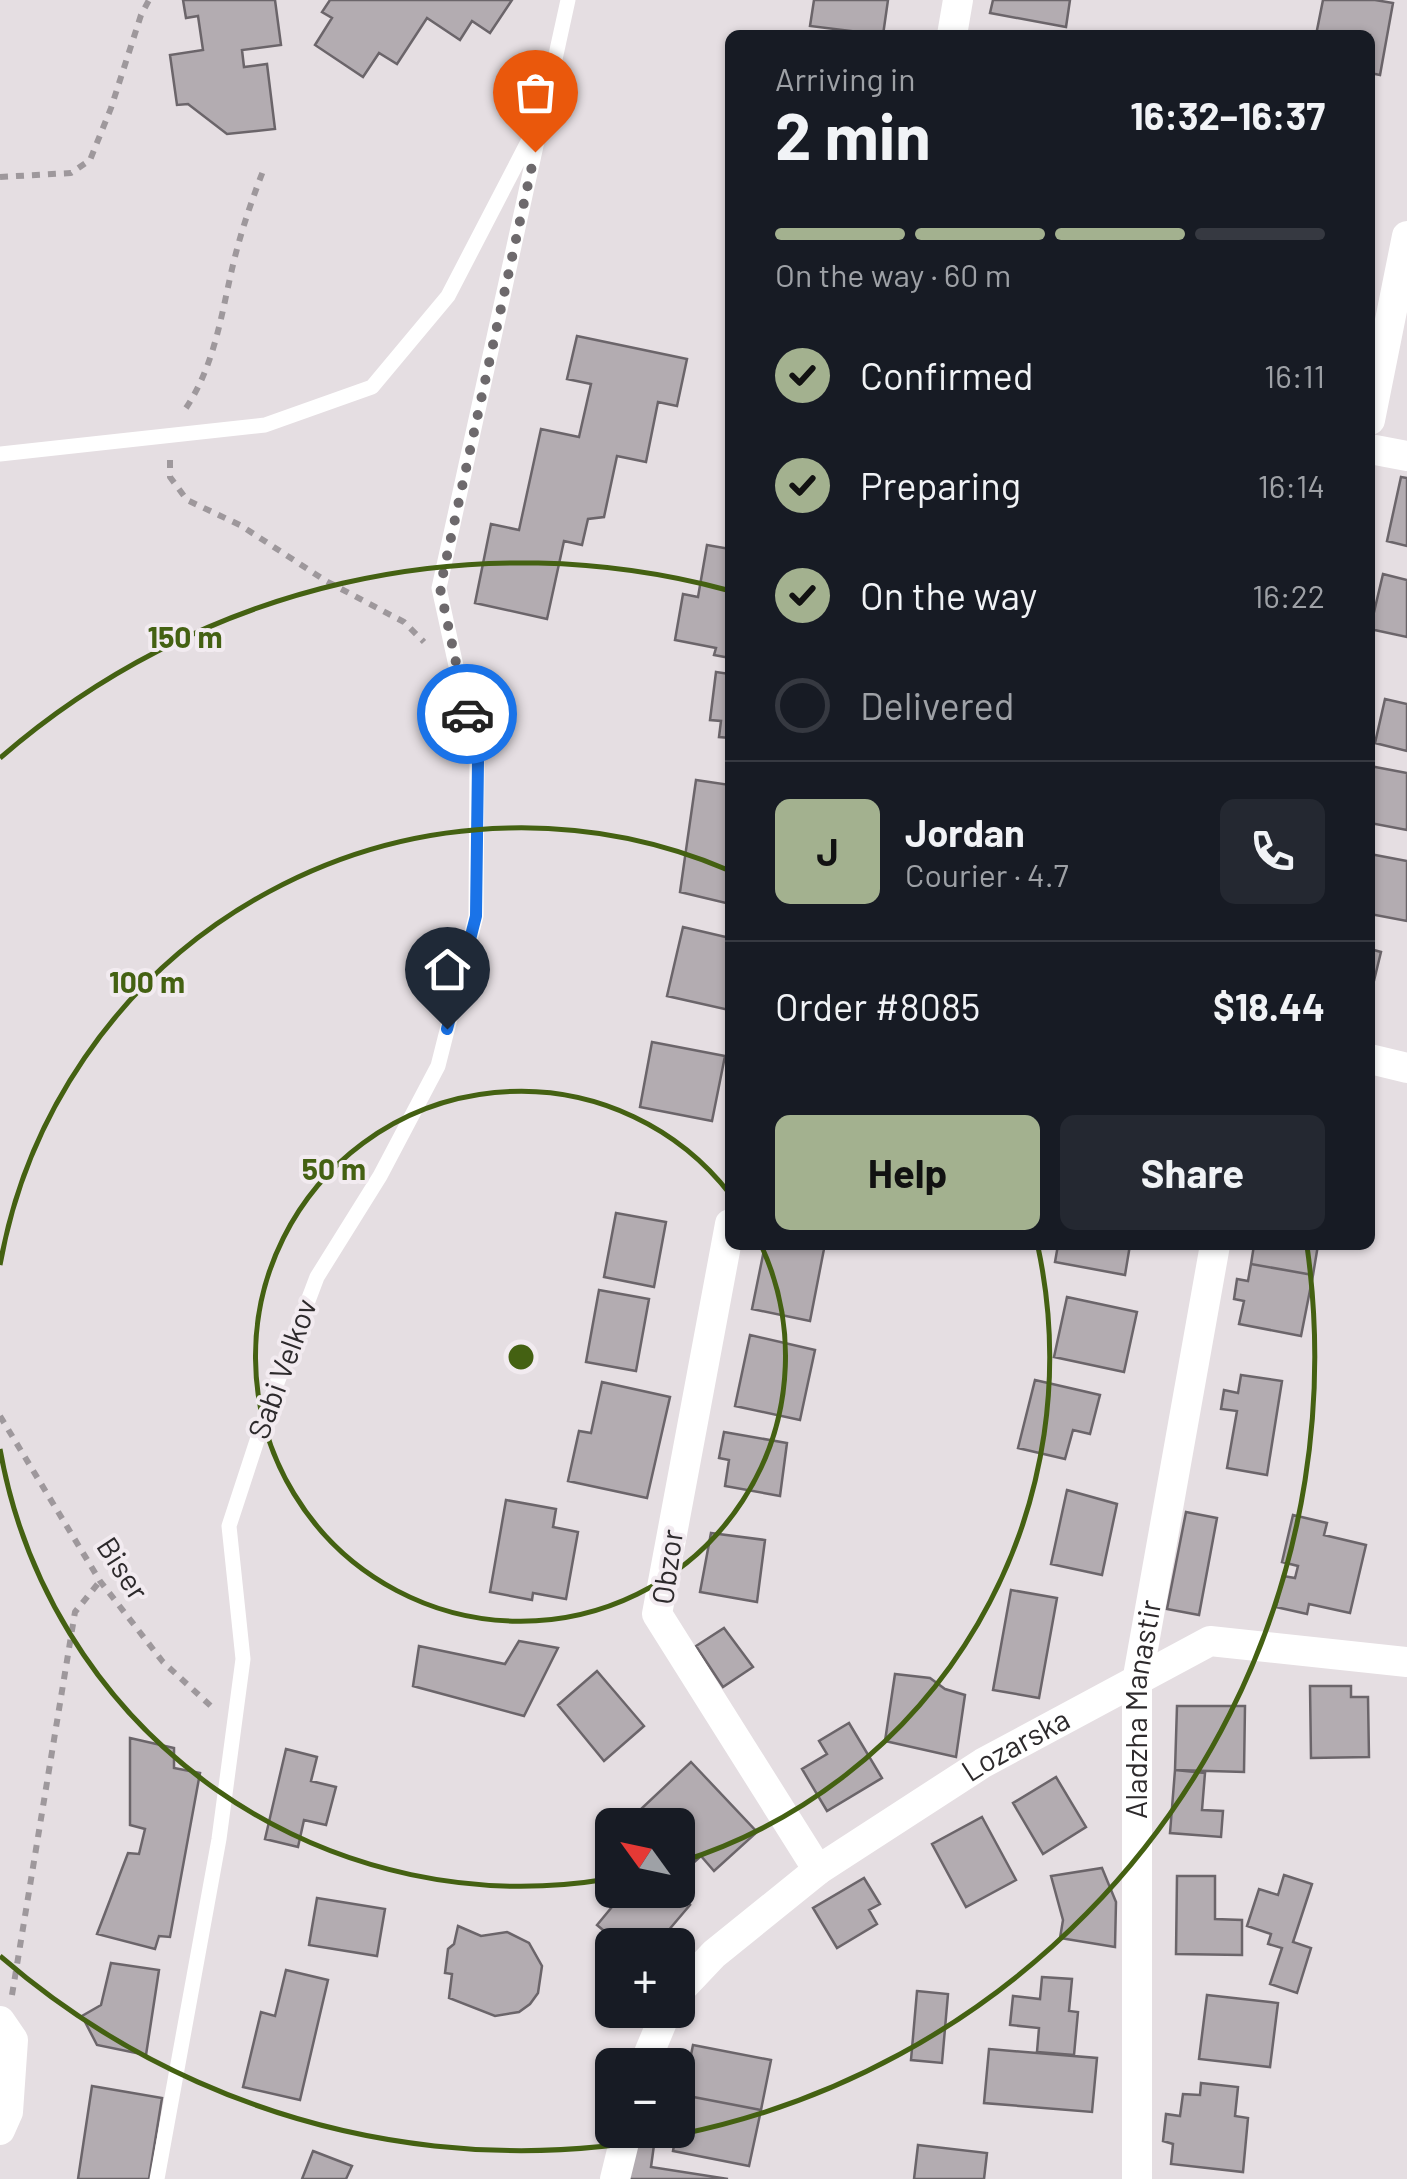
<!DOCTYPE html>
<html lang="en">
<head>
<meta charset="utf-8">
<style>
  :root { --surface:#171b24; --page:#242831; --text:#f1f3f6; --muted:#9ea1a6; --line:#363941; --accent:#a3b18f }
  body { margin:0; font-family:Barlow,sans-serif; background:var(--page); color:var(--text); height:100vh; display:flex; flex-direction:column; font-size:38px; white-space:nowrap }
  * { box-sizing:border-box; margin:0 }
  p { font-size:32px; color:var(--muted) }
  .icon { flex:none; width:55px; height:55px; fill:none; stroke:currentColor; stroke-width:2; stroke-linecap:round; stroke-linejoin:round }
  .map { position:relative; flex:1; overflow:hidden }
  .side { position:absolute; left:725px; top:30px; width:650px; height:1220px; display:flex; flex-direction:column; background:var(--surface); border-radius:15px; box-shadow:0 2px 8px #0004 }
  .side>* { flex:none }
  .needle { width:65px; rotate:303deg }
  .tools { position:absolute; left:595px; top:1808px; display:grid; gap:20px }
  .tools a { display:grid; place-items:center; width:100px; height:100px; border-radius:15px; background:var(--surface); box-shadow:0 2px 8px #0004; font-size:50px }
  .pin { position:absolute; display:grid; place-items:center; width:85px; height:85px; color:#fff; margin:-102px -42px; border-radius:50% 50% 50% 0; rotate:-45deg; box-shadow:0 0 10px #0007 }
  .pin .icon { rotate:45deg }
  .courier { position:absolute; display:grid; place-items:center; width:100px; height:100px; margin:-50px; border:8px solid #1a73e8; border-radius:50%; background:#fff; color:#222; box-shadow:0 2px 12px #0007 }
  .overview em { font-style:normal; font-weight:700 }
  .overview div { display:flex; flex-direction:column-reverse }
  .overview { display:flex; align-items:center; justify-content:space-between; height:170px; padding:0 50px }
  h1 { font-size:65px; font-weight:700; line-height:75px }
  .bar { display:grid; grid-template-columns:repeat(4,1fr); gap:15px 10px; align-content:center; height:120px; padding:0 50px }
  .bar i { height:12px; border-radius:8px; background:var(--line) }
  .bar .current { background:var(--accent) }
  .bar p { grid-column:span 4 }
  .line { display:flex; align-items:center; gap:25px; padding:0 50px; border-top:2px solid var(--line) }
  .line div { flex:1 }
  .round { display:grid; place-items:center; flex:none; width:105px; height:105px; border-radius:15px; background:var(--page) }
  ol { padding:0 50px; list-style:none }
  li { display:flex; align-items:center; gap:30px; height:110px }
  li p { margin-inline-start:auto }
  li .icon { padding:10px; border-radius:50%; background:var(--accent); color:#111; stroke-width:4 }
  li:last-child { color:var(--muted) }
  li i { width:55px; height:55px; border:5px solid var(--line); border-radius:50% }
  .primary-button { display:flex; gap:20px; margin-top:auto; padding:20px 50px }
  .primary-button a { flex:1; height:115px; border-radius:15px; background:var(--accent); color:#111; font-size:40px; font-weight:700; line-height:115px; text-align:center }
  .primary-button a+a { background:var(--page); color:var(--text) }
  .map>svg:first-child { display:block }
  .building { fill:#b3acb1; stroke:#6b656a; stroke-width:2.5 }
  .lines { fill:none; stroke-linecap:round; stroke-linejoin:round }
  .path { stroke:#9e989c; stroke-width:6; stroke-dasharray:8 8; stroke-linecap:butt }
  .lane { stroke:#fff; stroke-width:15 }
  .street { stroke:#fff; stroke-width:30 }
  .done { stroke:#6d696c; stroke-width:10; stroke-dasharray:0 18 }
  .route { stroke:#1a73e8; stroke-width:12 }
  .ring { fill:none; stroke:#446112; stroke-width:5 }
  .labels { text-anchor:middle; stroke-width:8; stroke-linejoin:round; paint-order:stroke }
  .street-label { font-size:30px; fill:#2d2a2c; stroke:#f2ebf0 }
  .centre { fill:#446112; stroke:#f2ebf0; stroke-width:5 }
  .ring-label { font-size:30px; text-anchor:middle; font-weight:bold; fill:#446112; stroke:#f2ebf0; stroke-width:8; stroke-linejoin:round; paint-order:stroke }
</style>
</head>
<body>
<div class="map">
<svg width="1407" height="2179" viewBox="0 0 1407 2179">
  <rect width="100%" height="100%" fill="#e5dee2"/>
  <path class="building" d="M183,0H275L281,45L242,50L244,67L267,64L275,129L227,134L188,104L177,105L170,55L203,50L198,16L186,18Z
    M330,0H512L490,33L472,21L460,40L427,18L397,64L379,53L363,77L315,45L332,18L322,12Z
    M814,0H888L883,35L810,26Z
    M993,0H1070L1066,27L990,13Z
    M1323,0H1375L1393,3L1380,75L1370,73V35H1316Z
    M577,336L687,359L677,406L658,402L646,462L617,456L604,517L588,519L582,545L564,541L547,619L475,603L491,524L519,530L541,429L579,437L591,384L567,379Z
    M1401,477L1407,478V546L1387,541Z
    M707,545L730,549V658L714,655L716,648L675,640L683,594L698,597Z
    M1383,574L1407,580V637L1370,629Z
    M716,672L730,674V738L719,737L721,721L710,720Z
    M1385,699L1407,704V751L1375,743Z
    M1370,766L1407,773V830L1370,823Z
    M696,780L730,785V904L680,892Z
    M1370,854L1407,861V921L1370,914Z
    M683,927L730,938L729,1010L667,996Z
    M1370,949L1381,952L1370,997Z
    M652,1042L725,1056L712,1121L640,1107Z
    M616,1213L666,1222L654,1287L604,1277Z
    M765,1245H803L824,1249L810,1321L752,1309Z
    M1058,1245H1130L1125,1275L1055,1262Z
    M1254,1245H1318L1313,1275L1251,1264Z
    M1251,1264L1313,1275L1301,1336L1239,1324L1244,1301L1234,1299L1237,1279L1248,1281Z
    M599,1290L649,1299L636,1371L586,1362Z
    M1067,1297L1137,1312L1124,1372L1054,1357Z
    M750,1335L815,1350L800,1420L735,1406Z
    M1241,1375L1282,1381L1267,1475L1227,1468L1237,1411L1221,1409L1224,1390L1238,1393Z
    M1035,1380L1100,1395L1090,1434L1073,1430L1065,1459L1018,1448Z
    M602,1382L670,1397L647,1498L568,1481L579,1431L591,1433Z
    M724,1432L787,1443L780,1496L725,1486L729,1460L719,1458Z
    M1067,1490L1117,1504L1102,1575L1051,1564Z
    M506,1500L556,1509L553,1527L578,1532L566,1599L533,1593L532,1600L490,1592Z
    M1186,1512L1217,1518L1199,1615L1167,1609Z
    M1293,1515L1327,1523L1324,1535L1366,1545L1350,1613L1309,1604L1307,1614L1276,1607L1283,1576L1295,1578L1298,1566L1282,1562Z
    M711,1533L765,1540L757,1602L700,1592Z
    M1011,1590L1057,1598L1039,1698L993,1690Z
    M724,1628L753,1667L723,1687L696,1646Z
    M519,1641L558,1648L524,1716L413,1686L419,1646L505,1664Z
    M597,1671L644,1726L604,1761L558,1705Z
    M895,1674L930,1678L945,1689L965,1695L956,1757L885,1741Z
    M1310,1686H1351V1697H1368L1369,1757L1311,1758Z
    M1177,1706H1245L1244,1772L1175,1770Z
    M849,1723L882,1778L827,1811L802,1769L827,1754L819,1741Z
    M130,1738L174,1748V1768L200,1773L170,1937L159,1936L155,1949L97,1934L128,1853L139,1854L145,1829L130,1825Z
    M286,1749L317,1757L311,1781L336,1787L326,1825L304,1820L298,1847L265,1839Z
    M691,1762L757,1832L714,1871L701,1856L692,1864L678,1848V1825H656L641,1809Z
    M1175,1770L1205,1773L1202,1810L1223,1811L1221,1837L1170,1833Z
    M1056,1777L1086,1827L1043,1854L1013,1803Z
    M982,1817L1016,1880L966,1907L932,1844Z
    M1102,1868L1116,1902L1115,1947L1060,1938L1063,1920L1051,1876Z
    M1284,1875L1312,1884L1293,1942L1311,1948L1297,1993L1270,1984L1282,1948L1268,1944L1271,1934L1247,1926L1259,1889L1278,1895Z
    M1177,1876H1215V1919L1242,1920V1955L1176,1954Z
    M864,1878L880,1904L869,1910L877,1924L837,1948L813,1908Z
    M626,1890H672L690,1905L656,1945H621L597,1925Z
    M317,1898L385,1909L377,1956L309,1945Z
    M458,1926L481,1936L507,1932L529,1943L542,1966L538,1993L530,2004L519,2012L495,2016L449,1998L452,1974L445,1973L448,1949L454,1944Z
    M111,1963L159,1970L146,2055L97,2045L82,2016L101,2005Z
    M286,1970L328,1980L300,2100L243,2087L261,2012L275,2016Z
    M1042,1977L1072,1979L1069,2011L1078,2012L1074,2055L1037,2052L1039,2028L1010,2025L1013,1996L1040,1999Z
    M917,1991L948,1994L942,2063L911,2060Z
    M1207,1995L1278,2003L1270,2067L1199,2059Z
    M693,2045L771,2060L761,2110L683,2095Z
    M989,2049L1097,2058L1092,2112L984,2103Z
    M1201,2083L1238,2087L1235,2116L1248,2118L1243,2172L1171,2164L1173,2144L1163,2141L1166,2114L1180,2116L1183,2094L1200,2095Z
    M92,2086L162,2098L149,2179H78Z
    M683,2095L761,2110L749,2166L673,2151Z
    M635,2142L654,2145L651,2167L728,2179H629Z
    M918,2145L987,2153L984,2179H914Z
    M313,2151L352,2166L346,2179H302Z"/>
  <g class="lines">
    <path class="path" d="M0,177L71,173L90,160L111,108L141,15L149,0
      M186,408C214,366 221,317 232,269C240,234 252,199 265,166
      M170,460V477L187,500L240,525L326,581L404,622L424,642
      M0,1416L100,1581L163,1662L213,1708
      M12,1995L75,1612L100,1581"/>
    <path class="lane" d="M0,454L265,425L372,387L448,296L532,134
      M157,2179L219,1839L243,1659L229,1526L269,1404L317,1277L380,1176L438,1066L476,916L477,762L439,588L568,0"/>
    <g class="street">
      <path d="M952,35L958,0"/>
      <path d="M1370,420L1407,236"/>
      <path d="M1370,449L1407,456"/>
      <path d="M1370,1059L1407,1068"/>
      <path d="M730,1224L657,1614L818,1870"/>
      <path id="s1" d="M678,1992L714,1954L818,1870L983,1763L1210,1641L1407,1662"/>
      <path d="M0,2021L13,2040L8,2112L0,2130"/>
      <path d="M644,2065L667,2010"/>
      <path d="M615,2179L627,2130"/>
      <path id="s2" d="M1137,2179V1682L1215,1245"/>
    </g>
  </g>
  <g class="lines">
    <path class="done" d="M467,714L440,588L535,152"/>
    <path class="route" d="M447,1029L476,916L478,762L467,714"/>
  </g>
  <g class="ring">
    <path d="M761 1245A265 265 0 1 1 730 1194"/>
    <path d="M608 1879A529 529 0 0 1 0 1449M0 1265A529 529 0 0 1 728 870M1038 1247A529 529 0 0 1 680 1862"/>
    <path d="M0 758A794 794 0 0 1 727 590M1307 1246A794 794 0 0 1 0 1956"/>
  </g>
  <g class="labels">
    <g class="street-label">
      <text transform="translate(283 1369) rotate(-70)" y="10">Sabi Velkov</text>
      <text transform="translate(668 1567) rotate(-82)" y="10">Obzor</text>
      <text transform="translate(122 1569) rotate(57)" y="10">Biser</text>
      <text dy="10" stroke="none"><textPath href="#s2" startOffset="470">Aladzha Manastir</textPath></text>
      <text dy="10" stroke="none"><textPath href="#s1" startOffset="420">Lozarska</textPath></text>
    </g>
  </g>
  <circle cx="521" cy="1357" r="15" class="centre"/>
  <g class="ring-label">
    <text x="185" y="648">150 m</text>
    <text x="147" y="993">100 m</text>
    <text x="334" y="1180">50 m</text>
  </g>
</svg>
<div class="tools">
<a><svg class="needle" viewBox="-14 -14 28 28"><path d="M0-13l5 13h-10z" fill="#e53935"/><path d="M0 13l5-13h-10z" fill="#9ea1a6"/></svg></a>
<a>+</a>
<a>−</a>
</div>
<div class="pin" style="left:535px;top:152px;background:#ea580c"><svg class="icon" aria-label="bag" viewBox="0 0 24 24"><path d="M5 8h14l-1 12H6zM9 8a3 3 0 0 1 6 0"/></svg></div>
<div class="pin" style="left:447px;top:1029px;background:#1f2937"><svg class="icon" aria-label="home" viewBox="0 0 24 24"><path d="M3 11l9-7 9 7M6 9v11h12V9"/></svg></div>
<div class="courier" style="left:467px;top:714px"><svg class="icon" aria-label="car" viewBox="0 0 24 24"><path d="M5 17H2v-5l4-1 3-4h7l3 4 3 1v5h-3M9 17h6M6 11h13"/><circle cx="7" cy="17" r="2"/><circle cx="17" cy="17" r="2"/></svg></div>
<section class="side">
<div class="overview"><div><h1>2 min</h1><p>Arriving in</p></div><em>16:32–16:37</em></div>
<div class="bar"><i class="current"></i><i class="current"></i><i class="current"></i><i></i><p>On the way · 60 m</p></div>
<ol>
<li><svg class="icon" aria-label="check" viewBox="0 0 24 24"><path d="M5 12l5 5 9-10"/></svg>Confirmed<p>16:11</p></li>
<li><svg class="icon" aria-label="check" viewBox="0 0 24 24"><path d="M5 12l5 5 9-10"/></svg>Preparing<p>16:14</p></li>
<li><svg class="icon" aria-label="check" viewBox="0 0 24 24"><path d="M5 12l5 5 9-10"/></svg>On the way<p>16:22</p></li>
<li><i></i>Delivered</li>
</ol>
<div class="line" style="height:180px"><b class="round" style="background:var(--accent);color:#111">J</b><div><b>Jordan</b><p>Courier · 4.7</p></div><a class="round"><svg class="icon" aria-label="phone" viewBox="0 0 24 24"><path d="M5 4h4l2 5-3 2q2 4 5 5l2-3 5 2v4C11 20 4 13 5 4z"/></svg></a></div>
<div class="line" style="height:130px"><div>Order #8085</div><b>$18.44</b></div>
<div class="primary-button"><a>Help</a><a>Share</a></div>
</section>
</div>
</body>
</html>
